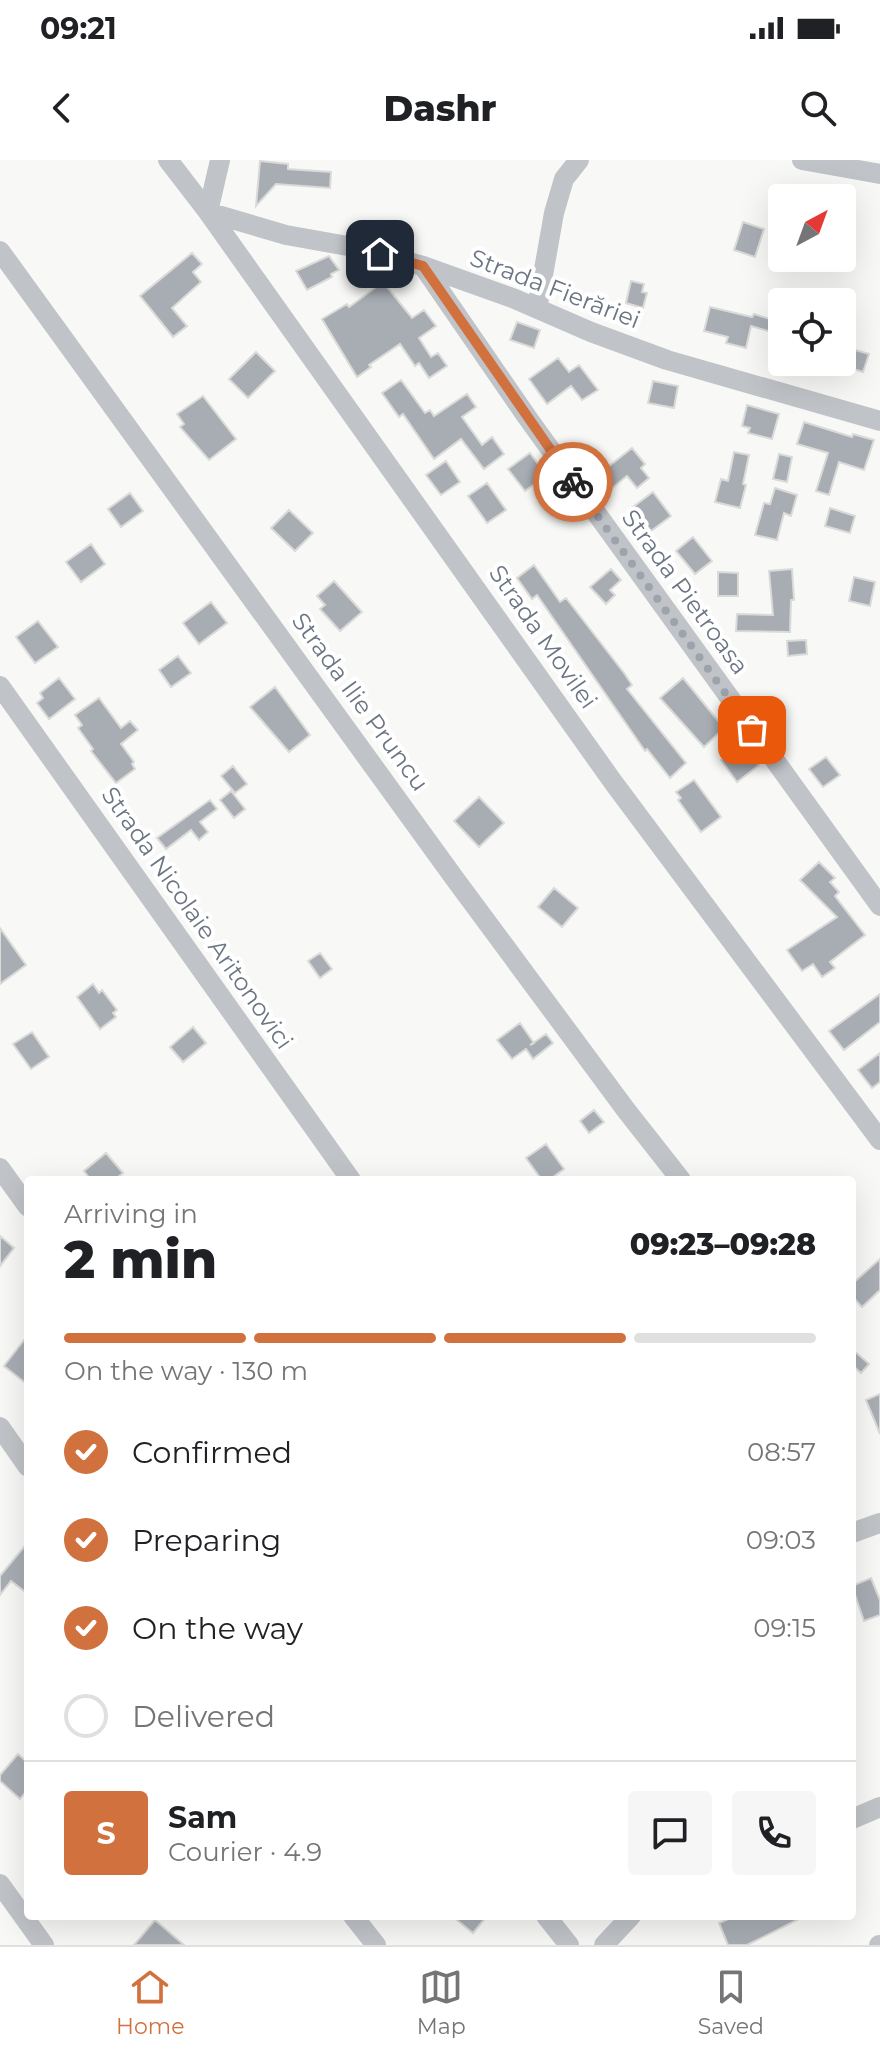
<!DOCTYPE html>
<html lang="en">
<head>
<meta charset="utf-8">
<style>
  :root { --surface:#fff; --page:#f6f6f6; --text:#202124; --muted:#757577; --line:#e0e0e0; --accent:#d0713e }
  body { margin:0; font-family:Montserrat,sans-serif; background:var(--page); color:var(--text); height:100vh; display:flex; flex-direction:column; font-size:30px; white-space:nowrap }
  * { box-sizing:border-box; margin:0 }
  p { font-size:26px; color:var(--muted) }
  .icon { flex:none; width:44px; height:44px; fill:none; stroke:currentColor; stroke-width:2; stroke-linecap:round; stroke-linejoin:round }
  .map { position:relative; flex:1; overflow:hidden }
  .details { position:absolute; left:24px; top:1016px; width:832px; height:744px; display:flex; flex-direction:column; background:var(--surface); border-radius:8px; box-shadow:0 8px 32px #0002 }
  .details>* { flex:none }
  .needle { width:52px; rotate:41deg }
  .tools { position:absolute; left:768px; top:24px; display:grid; gap:16px }
  .tools a { display:grid; place-items:center; width:88px; height:88px; border-radius:8px; background:var(--surface); box-shadow:0 8px 32px #0002; font-size:40px }
  .pin { position:absolute; display:grid; place-items:center; width:68px; height:68px; color:#fff; margin:-34px; border-radius:16px; box-shadow:0 4px 12px #0006 }
  .courier { position:absolute; display:grid; place-items:center; width:80px; height:80px; margin:-40px; border:6px solid #d0713e; border-radius:50%; background:#fff; color:#222; box-shadow:0 2px 10px #0007 }
  .overview em { font-style:normal; font-weight:800 }
  .overview div { display:flex; flex-direction:column-reverse }
  .overview { display:flex; align-items:center; justify-content:space-between; height:136px; padding:0 40px }
  h1 { font-size:52px; font-weight:800; line-height:60px }
  .bar { display:grid; grid-template-columns:repeat(4,1fr); gap:12px 8px; align-content:center; height:96px; padding:0 40px }
  .bar i { height:10px; border-radius:6px; background:var(--line) }
  .bar .selected { background:var(--accent) }
  .bar p { grid-column:span 4 }
  .line { display:flex; align-items:center; gap:20px; padding:0 40px; border-top:2px solid var(--line) }
  .line div { flex:1 }
  .round { display:grid; place-items:center; flex:none; width:84px; height:84px; border-radius:8px; background:var(--page) }
  ol { padding:0 40px; list-style:none }
  li { display:flex; align-items:center; gap:24px; height:88px }
  li p { margin-inline-start:auto }
  li .icon { padding:8px; border-radius:50%; background:var(--accent); color:#fff; stroke-width:4 }
  li:last-child { color:var(--muted) }
  li i { width:44px; height:44px; border:4px solid var(--line); border-radius:50% }
  .status { display:flex; justify-content:space-between; align-items:center; height:56px; padding:0 40px; background:var(--surface); direction:ltr }
  .status svg { height:22px; fill:currentColor }
  header { display:flex; justify-content:space-between; align-items:center; height:104px; padding:0 40px; background:var(--surface); font-size:36px; font-weight:800 }
  .menu { display:flex; justify-content:space-around; align-items:center; height:112px; border-top:2px solid var(--line); background:var(--surface); font-size:22px; color:var(--muted) }
  .menu a { display:grid; justify-items:center; gap:4px }
  .menu .selected { color:var(--accent) }
  .map>svg:first-child { display:block }
  .building { fill:#a8adb4; stroke:#dadad8; stroke-width:2 }
  .lines { fill:none; stroke-linecap:round; stroke-linejoin:round }
  .minor { stroke:#c0c3c7; stroke-width:20 }
  .done { stroke:#9ca3ab; stroke-width:8; stroke-dasharray:0 14.4 }
  .route { stroke:#d0713e; stroke-width:10 }
  .labels { text-anchor:middle; stroke-width:8; stroke-linejoin:round; paint-order:stroke }
  .street-label { font-size:24px; fill:#6b7583; stroke:#fff }
</style>
</head>
<body>
<div class="status"><b>09:21</b><svg viewBox="0 0 49 12"><path d="M0 12V9h3v3zM5 12V6h3v6zM10 12V3h3v9zM15 12V0h3v12zM26 1h20v11H26zM47 4h2v5h-2z"/></svg></div>
<header><svg class="icon" aria-label="back" viewBox="0 0 24 24"><path d="M15 5l-7 7 7 7"/></svg>Dashr<svg class="icon" aria-label="search" viewBox="0 0 24 24"><circle cx="10" cy="10" r="6"/><path d="M15 15l6 6"/></svg></header>
<div class="map">
<svg width="880" height="1785" viewBox="0 0 880 1785">
  <rect width="100%" height="100%" fill="#f8f8f6"/>
  <path class="building" d="M260,1L288,4V9L331,12L330,28L276,24L256,46Z
    M743,62L764,69L755,97L734,90Z
    M192,93L202,104L193,112L201,122L172,148L187,166L173,177L140,136Z
    M329,96L339,110L331,114L332,117L307,130L296,111Z
    M631,121L644,124L642,132L647,133L643,148L626,143Z
    M383,122L412,158L424,150L436,166L419,178L431,197L438,193L447,206L429,218L419,203L415,206L400,184L369,205L371,207L357,217L322,159L347,144L349,147Z
    M710,147L752,157L754,154L779,162L775,173L751,166L746,188L726,183L728,177L704,171Z
    M517,162L540,170L534,188L510,180Z
    M845,187L869,194L863,212L840,205Z
    M256,192L275,211L248,238L229,219Z
    M558,198L569,212L579,205L598,230L582,240L571,226L547,244L529,219Z
    M401,220L425,253L430,250L434,256L467,234L476,247L462,257L482,285L492,277L504,294L484,309L461,279L434,299L403,254L399,257L382,233Z
    M653,221L678,226L674,248L648,243Z
    M203,236L236,279L209,300L180,267L184,264L177,254Z
    M747,245L779,254L772,279L748,273L750,268L742,266Z
    M804,262L852,277L853,274L874,280L864,310L839,302L829,335L816,331L828,293L797,284Z
    M632,288L645,304L641,308L649,318L637,328L627,316L601,337L585,315L604,300L609,306Z
    M734,292L749,295L743,324L746,325L740,348L715,342L721,319L728,321Z
    M530,293L546,315L525,331L508,309Z
    M779,294L792,297L787,322L773,319Z
    M446,301L460,322L441,335L426,315Z
    M487,323L506,350L487,363L468,336Z
    M775,328L797,335L791,356L784,353L777,380L755,375L764,343L770,344Z
    M653,332L671,356L651,371L633,347Z
    M130,333L143,351L121,367L108,349Z
    M830,348L855,356L850,373L825,366Z
    M289,350L313,373L295,391L271,368Z
    M693,377L712,401L695,414L676,391Z
    M91,384L105,404L81,422L66,402Z
    M534,405L560,442L566,438L624,513L632,525L627,529L686,603L670,618L647,589L645,591L537,435L532,439L517,418Z
    M611,409L621,420L610,430L615,435L606,444L590,427Z
    M792,409L794,440H791L790,472L736,471L737,454L773,455L769,411Z
    M718,412L738,413V436H718Z
    M854,417L875,422L870,446L849,441Z
    M334,421L362,452L340,471L320,449L325,445L317,436Z
    M211,442L227,463L199,484L183,463Z
    M38,461L58,487L35,503L16,477Z
    M806,480L807,494L788,496L787,481Z
    M178,496L191,513L171,527L159,510Z
    M59,518L75,539L49,559L37,543L43,538L40,533Z
    M683,518L724,568L704,587L660,538Z
    M275,527L310,575L289,592L250,547Z
    M99,538L121,568L130,561L138,570L121,584L134,602L132,604L135,609L116,623L91,591L93,589L78,568L82,565L75,555Z
    M743,584L759,605L737,622L721,600Z
    M826,597L840,615L823,627L809,609Z
    M233,606L247,624L235,633L221,616Z
    M694,620L721,657L701,672L678,640L681,638L676,632Z
    M231,631L245,649L234,658L220,640Z
    M479,637L504,663L479,687L454,661Z
    M210,640L217,649L200,662L208,672L199,680L191,670L166,689L157,678Z
    M819,702L835,718L830,722L839,732L835,736L865,775L830,802L835,808L822,817L813,804L802,811L787,790L837,757L800,720Z
    M554,728L578,748L562,767L538,747Z
    M0,768L26,805L0,824Z
    M320,793L332,809L320,818L308,801Z
    M93,824L99,833L102,830L117,850L113,853L116,857L100,869L77,837Z
    M880,834V862L844,890L829,871Z
    M520,863L534,883L530,885L546,874L553,883L533,899L526,889L512,899L497,880Z
    M193,867L206,883L183,902L170,887Z
    M32,872L49,897L31,909L13,884Z
    M880,893V922L872,928L858,910Z
    M594,950L604,962L589,973L580,961Z
    M546,984L564,1009L549,1020H542L526,998Z
    M106,993L123,1013L114,1020H91L84,1011Z
    M0,1076L14,1088L0,1106Z
    M880,1099V1130L862,1147L852,1136V1124Z
    M28,1175V1225L4,1206Z
    M852,1189L869,1204L861,1213L852,1205Z
    M880,1234V1274L866,1240Z
    M28,1382V1434L11,1421L0,1435V1416Z
    M871,1418L880,1440V1455L864,1461L852,1426Z
    M18,1594L28,1603V1629L20,1639L0,1621V1615Z
    M452,1756H487L473,1773Z
    M735,1756H805L747,1785H728L719,1763Z
    M155,1760L184,1785H134Z"/>
  <g class="lines">
    <path class="minor" d="M168,0L208,52L613,622L880,980
      M802,0L880,14
      M208,52L286,75L359,88L423,106L515,139L591,172L667,200L880,261
      M208,52L220,0
      M0,91L455,719L626,950L681,1020
      M423,106L527,257L880,746
      M537,149L554,53L564,19L579,0
      M0,526L351,1020
      M0,1008L28,1047
      M0,1267L28,1307
      M852,1373L880,1363
      M852,1659L880,1647
      M0,1724L44,1785
      M353,1756L376,1785
      M546,1756L569,1785
      M604,1785L631,1756
      M879,1785H880"/>
  </g>
  <g class="lines">
    <path class="done" d="M573,322L752,570"/>
    <path class="route" d="M380,94L423,106L573,322"/>
  </g>
  <g class="labels">
    <g class="street-label">
      <text transform="translate(555 129) rotate(21)" y="8">Strada Fierăriei</text>
      <text transform="translate(685 432) rotate(54)" y="8">Strada Pietroasa</text>
      <text transform="translate(543 477) rotate(55)" y="8">Strada Movilei</text>
      <text transform="translate(360 542) rotate(54)" y="8">Strada Ilie Pruncu</text>
      <text transform="translate(197 758) rotate(55)" y="8">Strada Nicolaie Aritonovici</text>
    </g>
  </g>
</svg>
<div class="tools">
<a><svg class="needle" viewBox="-14 -14 28 28"><path d="M0-13l5 13h-10z" fill="#e53935"/><path d="M0 13l5-13h-10z" fill="#757577"/></svg></a>
<a><svg class="icon" aria-label="locate" viewBox="0 0 24 24"><circle cx="12" cy="12" r="6"/><path d="M12 2v4M12 18v4M2 12h4M18 12h4"/></svg></a>
</div>
<div class="pin" style="left:752px;top:570px;background:#ea580c"><svg class="icon" aria-label="bag" viewBox="0 0 24 24"><path d="M5 8h14l-1 12H6zM9 8a3 3 0 0 1 6 0"/></svg></div>
<div class="pin" style="left:380px;top:94px;background:#1f2937"><svg class="icon" aria-label="home" viewBox="0 0 24 24"><path d="M3 11l9-7 9 7M6 9v11h12V9"/></svg></div>
<div class="courier" style="left:573px;top:322px"><svg class="icon" aria-label="bike" viewBox="0 0 24 24"><circle cx="6" cy="16" r="4"/><circle cx="18" cy="16" r="4"/><path d="M6 16l4-8h5l3 8M10 8l3 8H6M13 5h3"/></svg></div>
<section class="details">
<div class="overview"><div><h1>2 min</h1><p>Arriving in</p></div><em>09:23–09:28</em></div>
<div class="bar"><i class="selected"></i><i class="selected"></i><i class="selected"></i><i></i><p>On the way · 130 m</p></div>
<ol>
<li><svg class="icon" aria-label="check" viewBox="0 0 24 24"><path d="M5 12l5 5 9-10"/></svg>Confirmed<p>08:57</p></li>
<li><svg class="icon" aria-label="check" viewBox="0 0 24 24"><path d="M5 12l5 5 9-10"/></svg>Preparing<p>09:03</p></li>
<li><svg class="icon" aria-label="check" viewBox="0 0 24 24"><path d="M5 12l5 5 9-10"/></svg>On the way<p>09:15</p></li>
<li><i></i>Delivered</li>
</ol>
<div class="line" style="height:144px"><b class="round" style="background:var(--accent);color:#fff">S</b><div><b>Sam</b><p>Courier · 4.9</p></div><a class="round"><svg class="icon" aria-label="chat" viewBox="0 0 24 24"><path d="M4 5h16v11H9l-5 4z"/></svg></a><a class="round"><svg class="icon" aria-label="phone" viewBox="0 0 24 24"><path d="M5 4h4l2 5-3 2q2 4 5 5l2-3 5 2v4C11 20 4 13 5 4z"/></svg></a></div>
</section>
</div>
<nav class="menu">
<a class="selected"><svg class="icon" aria-label="home" viewBox="0 0 24 24"><path d="M3 11l9-7 9 7M6 9v11h12V9"/></svg>Home</a>
<a><svg class="icon" aria-label="map" viewBox="0 0 24 24"><path d="M3 6l6-2 6 2 6-2v14l-6 2-6-2-6 2zM9 4v14M15 6v14"/></svg>Map</a>
<a><svg class="icon" aria-label="saved" viewBox="0 0 24 24"><path d="M7 4h10v16l-5-4-5 4z"/></svg>Saved</a>
</nav>
</body>
</html>
